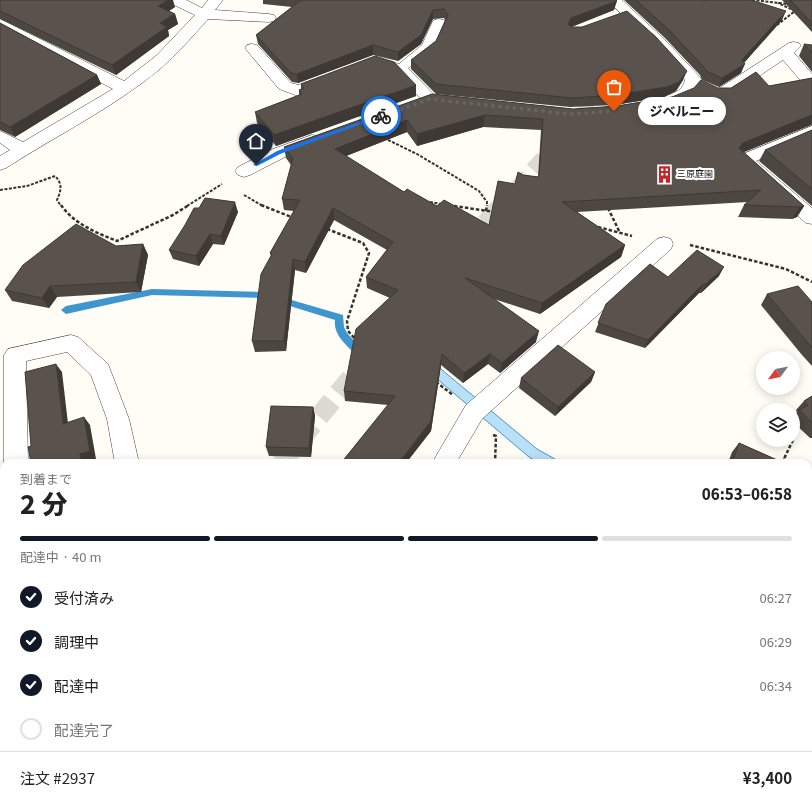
<!DOCTYPE html>
<html lang="ja">
<head>
<meta charset="utf-8">
<style>
  :root { --surface:#fff; --page:#f2f2f2; --text:#222; --muted:#767676; --line:#e0e0e0; --accent:#111827 }
  body { margin:0; font-family:Georgia,"Noto Sans JP",serif; background:var(--page); color:var(--text); height:100vh; display:flex; flex-direction:column; font-size:15px; white-space:nowrap }
  * { box-sizing:border-box; margin:0 }
  p { font-size:13px; color:var(--muted) }
  .icon { flex:none; width:22px; height:22px; fill:none; stroke:currentColor; stroke-width:2; stroke-linecap:round; stroke-linejoin:round }
  .map { position:relative; flex:1; overflow:hidden }
  .sheet { position:absolute; left:0px; top:459px; width:812px; height:352px; display:flex; flex-direction:column; background:var(--surface); border-radius:12px 12px 0 0; box-shadow:0 2px 10px #0003 }
  .sheet>* { flex:none }
  .needle { width:26px; rotate:238deg }
  .fabs { position:absolute; left:756px; top:351px; display:grid; gap:8px }
  .fabs a { display:grid; place-items:center; width:44px; height:44px; border-radius:50%; background:var(--surface); box-shadow:0 2px 10px #0003; font-size:20px }
  .pin { position:absolute; display:grid; place-items:center; width:34px; height:34px; color:#fff; margin:-41px -17px; border-radius:50% 50% 50% 0; rotate:-45deg; box-shadow:0 0 4px #0007 }
  .pin .icon { rotate:45deg }
  .courier { position:absolute; display:grid; place-items:center; width:40px; height:40px; margin:-20px; border:3px solid #1a73e8; border-radius:50%; background:#fff; color:#222; box-shadow:0 1px 5px #0007 }
  .bubble { position:absolute; height:28px; border-radius:14px; background:var(--surface); box-shadow:0 2px 10px #0003; font-size:13px; font-weight:800; line-height:28px; text-align:center }
  .head em { font-style:normal; font-weight:800 }
  .head div { display:flex; flex-direction:column-reverse }
  .head { display:flex; align-items:center; justify-content:space-between; height:68px; padding:0 20px }
  h1 { font-size:26px; font-weight:800; line-height:30px }
  .bar { display:grid; grid-template-columns:repeat(4,1fr); gap:6px 4px; align-content:center; height:48px; padding:0 20px }
  .bar i { height:5px; border-radius:3px; background:var(--line) }
  .bar .selected { background:var(--accent) }
  .bar p { grid-column:span 4 }
  .line { display:flex; align-items:center; gap:10px; padding:0 20px; border-top:1px solid var(--line) }
  .line div { flex:1 }
  ol { padding:0 20px; list-style:none }
  li { display:flex; align-items:center; gap:12px; height:44px }
  li p { margin-inline-start:auto }
  li .icon { padding:4px; border-radius:50%; background:var(--accent); color:#fff; stroke-width:4 }
  li:last-child { color:var(--muted) }
  li i { width:22px; height:22px; border:2px solid var(--line); border-radius:50% }
  .map>svg:first-child { display:block }
  .water { fill:#b9e0f7; stroke:#3f96cf }
  .lines { fill:none; stroke-linecap:round; stroke-linejoin:round }
  .stream { fill:#3f96cf; fill-rule:evenodd }
  .highway-tunnel-far2 { stroke:#dbdad3; stroke-width:16; stroke-dasharray:16 8; stroke-linecap:butt }
  .highway-tunnel-far1 { stroke:#dbdad3; stroke-width:20; stroke-dasharray:20 10; stroke-linecap:butt }
  .highway-tunnel { stroke:#dbdad3; stroke-width:26; stroke-dasharray:26 13; stroke-linecap:butt }
  .street-casing { stroke:#444; stroke-width:1 }
  .path-far2 { stroke:#333; stroke-width:2; stroke-dasharray:3 1.5; stroke-linecap:butt }
  .path-far1 { stroke:#333; stroke-width:2.5; stroke-dasharray:3.5 2; stroke-linecap:butt }
  .path { stroke:#333; stroke-width:3; stroke-dasharray:5 2.5; stroke-linecap:butt }
  .street { fill:#fff; fill-rule:evenodd }
  .wall { fill:#4d4742; fill-rule:evenodd }
  .shaded-wall { fill:#3f3936 }
  .building { fill:#5a524d; stroke:#3f3936; fill-rule:evenodd }
  .route { fill:#1a73e8 }
  .done { stroke:#646461; stroke-width:4; stroke-dasharray:0 7.2 }
  .labels { text-anchor:middle; stroke-width:4; stroke-linejoin:round; paint-order:stroke }
  .far-poi-label { font-size:9px; fill:#111; stroke:#fff; text-anchor:start }
</style>
</head>
<body>
<div class="map">
<svg width="812" height="811" viewBox="0 0 812 811">
  <rect width="100%" height="100%" fill="#fffdf5"/>
  <path class="water" d="M418,350L537,449L562,463H539L529,457L410,356Z"/>
  <g class="lines">
    <path class="stream" d="M152,289L264,292L343,315L344,327L347,333L359,346L366,347L368,350L363,354L354,353C345,344 333,334 335,320L264,298L152,295L66,314L61,310L66,306Z"/>
    <path class="highway-tunnel-far2" d="M501,206L609,84"/>
    <path class="highway-tunnel-far1" d="M466,246L502,205
      M281,463L364,362"/>
    <path class="highway-tunnel" d="M0,809L4,804"/>
    <defs>
      <path id="street" d="M168,0H186L202,8L208,0H223L215,10L269,14L274,15L276,18L274,21L269,22L208,19C193,36 177,54 160,69C113,108 57,135 6,168L0,170V156L10,150L0,143V131L23,142L113,89L0,29V19L124,81L157,55L195,15L170,3Z
        M607,0H622L664,39L699,76L701,79C697,97 674,111 656,106L654,103C661,92 681,98 685,80L654,45Z
        M439,19L444,20L446,23L434,50L408,68L438,99L436,102L430,104L424,102L395,72L381,68L378,65L381,62L386,60L399,64L422,45L432,23L434,20Z
        M794,42L799,43L801,46L794,53L812,74V89L806,87L783,60L726,98C719,100 713,100 709,94L711,91L718,89L789,43Z
        M252,44L257,45L291,83L298,85L320,77H332L334,80L332,83L298,96L279,89L245,48L247,45Z
        M812,126V137L756,161L812,208V224L806,223L735,160L738,156Z
        M312,135L318,136L320,140L318,144L285,157L250,175L244,177L238,175L235,171L238,167L273,149Z
        M664,237L671,239L673,244L671,249L482,419L456,463H432L466,405L657,239Z
        M71,335L78,337L108,364L129,419L139,463H115L107,419L91,375L67,352L26,361L28,463H4V355L8,349Z
        M4,545V569L0,570V546Z
        M51,807H82L80,811H49Z
        M234,807H265L263,811H232Z"/>
    </defs>
    <use href="#street" class="street-casing"/>
    <path class="path-far2" d="M752,0L789,4
      M777,25L795,11L778,3
      M384,138L417,154L479,191L487,202V206
      M0,190L27,186L55,176C63,184 61,191 57,200L61,206
      M244,195L263,206
      M430,202L441,204
      M187,206L222,184"/>
    <path class="path-far1" d="M61,205C74,224 97,233 117,241L173,215L189,205
      M261,205L294,218
      M454,206L495,212
      M608,208L620,233
      M486,211L487,205
      M598,227L632,236
      M327,229L363,243L369,253L347,321L348,331L356,340
      M690,245L786,269L812,282
      M436,382L453,395
      M493,435L496,436L495,463
      M783,459L788,463
      M782,463L793,440"/>
    <path class="path" d="M808,730L812,741
      M808,760H812
      M601,807L603,811
      M626,811L632,807"/>
    <use href="#street" class="street"/>
  </g>
  <path class="wall" d="M0,0L175,7L169,11L175,14L178,24L168,30L169,36L116,75L0,19Z
    M263,0H616L614,10L571,27L683,80L676,91L664,97L614,105L570,107L436,94L411,69V60L436,41L445,20L444,18L433,19L421,44L398,61L373,55L298,83L292,82L258,44L256,35L292,7L263,4Z
    M624,0H702L782,20L744,63L741,73L719,87L702,80L700,75L665,38Z
    M782,0H812V32Z
    M0,23L97,75L101,84L15,137L0,130Z
    M804,44L812,45V72L799,56Z
    M812,78V125H811L743,152L804,206L797,217L792,219L738,217L744,205L748,202L577,212L625,245L621,257L540,314L494,299L536,342L500,373L488,364L463,383L441,365L431,431L406,463H341L388,405L345,401L344,391L390,298L367,288L366,277L387,250L334,220L306,273L295,270L286,351L255,352L252,341L271,256L270,253L294,211L284,210L282,199L291,165L286,158L284,147L432,94L573,109L617,106L672,97L718,88H731L769,86ZM483,127L541,130L538,177L523,175L515,184L489,225L437,206L404,192L346,156L407,132L417,146Z
    M301,84L416,96L276,146L257,123L255,112L299,95V90L301,89Z
    M812,130V206L759,161L765,150Z
    M199,208L238,212L224,245L213,244L199,266L173,259L169,250Z
    M143,244L148,255L141,292L57,297L49,308L12,301L5,290L116,246Z
    M719,276L701,293H699L645,348L595,332L606,304L668,277Z
    M767,294L812,302V366L802,355L761,305Z
    M595,372L591,382L555,416L519,388L521,378Z
    M812,396V438H810L793,422V417L797,412L796,410L804,401Z
    M313,407L315,416L311,457L269,456L266,447Z
    M739,443L784,463H728L732,452Z
    M808,473L812,475V718V717H808Z"/>
  <path class="shaded-wall" d="M168,0H173L175,7L161,16L158,6Z
    M617,1L614,10L569,28L568,24L571,18Z
    M433,10V19L421,44L398,61V52Z
    M786,11L782,20L741,66L745,64L741,73L719,87L722,78L742,60Z
    M175,14L178,24L168,30L169,36L116,75L112,65L160,23Z
    M373,45V55L298,83L297,74Z
    M687,71L683,80L676,91L664,97L614,105L616,95Z
    M97,75L101,84L15,137L10,127Z
    M416,85V96L276,146L274,135Z
    M485,115L483,127L417,146V134Z
    M812,115L811,125L737,155L739,148L743,143Z
    M407,120V132L336,160L335,149Z
    M235,202L238,212L224,245L221,236Z
    M804,206L797,217L792,219L799,207Z
    M333,208L334,220L306,273L305,262Z
    M210,234L213,244L199,266L196,256Z
    M143,244L148,255L141,292L136,282Z
    M625,245L621,257L540,314L542,303Z
    M293,259L295,270L286,351L284,341Z
    M724,267L719,276L701,293L706,284Z
    M703,284L699,293L645,348L648,340Z
    M50,286L57,297L49,308L42,298Z
    M539,331L536,342L500,373L502,363Z
    M442,354L441,365L431,431L406,463H399Z
    M490,354L488,364L463,383L464,373Z
    M56,364L62,372L69,432L63,424Z
    M595,372L591,382L555,416L558,407Z
    M313,407L315,416L311,457L309,448Z
    M84,417L90,425L96,459L86,462V463H82L80,454Z
    M0,706L4,708V722L0,720Z"/>
  <path class="building" d="M0,0H168L158,6L175,14L160,23L167,27L112,65L0,11Z
    M301,0H616L617,1L571,18L568,24L572,27H582L627,11L656,37L687,71L679,82L667,87L616,95L572,98L436,84L411,60L436,41L448,15L444,9L433,10L421,35L398,52L373,45L297,74L291,73L256,35Z
    M636,0H702L705,1V0H751L786,11L742,60L745,64L722,78L706,71L703,66L668,29Z
    M790,0H812V23Z
    M0,23L97,75L10,127L0,122Z
    M804,44L812,45V53Z
    M375,56L394,62L416,85L274,135L255,112L302,94L299,90L304,88L301,84Z
    M756,72L769,86L812,78V115L743,143L739,148L804,206L799,207L744,205L761,190L562,202L625,245L542,303L465,278L539,331L502,363L490,354L464,373L442,354L431,421L399,463H341L395,396L344,391L356,329L398,290L366,277L393,242L333,208L305,262L293,259L284,341H252L261,274L272,254L270,253L300,200L282,199L293,158L284,147L432,94L573,109L617,106L672,97L694,88L701,80L718,88H731ZM485,115L543,119L539,177L523,175L518,172L515,184L498,181L489,225L444,200L437,206L407,189L404,192L335,149L407,120L417,134Z
    M812,130V189L765,150Z
    M205,198L235,202L221,236L210,234L196,256L169,250L185,225L194,208H199Z
    M76,224L116,246L143,244L136,282L50,286L42,298L5,290L23,265Z
    M697,250L724,267L706,284H703L648,340L598,323L606,304L650,264L668,277Z
    M798,286L812,302V348L767,294Z
    M558,345L595,372L558,407L521,378Z
    M56,364L63,424L84,417L90,451L80,454L82,463H31L28,447L31,446L25,372Z
    M812,396V423L799,410L808,405L804,401Z
    M271,406L313,407L309,448L266,447Z
    M739,443L784,463H732Z
    M808,473L812,475V539L808,537Z
    M808,541H812V714H808Z
    M4,570V707L0,706V571Z
    M0,720L4,722V767L0,766Z
    M808,793L812,794V811H711L727,807H808Z
    M323,807H389L388,811H321Z"/>
  <path class="route" d="M379,115L383,116L280,154L257,166L253,165L277,151Z"/>
  <g class="lines">
    <path class="done" d="M381,116L430,99L570,114L614,111"/>
  </g>
  <defs>
    <symbol id="building-bare" viewBox="-9 -9 18 18"><path d="M-4-6H4V6H1V3H-1V6H-4ZM-2.5-4.3h1.7v1.8h-1.7ZM.8-4.3h1.7v1.8H.8ZM-2.5-1h1.7V.8h-1.7ZM.8-1h1.7V.8H.8Z" fill="#c4262e" stroke="#fff" stroke-width="2.5" paint-order="stroke"/></symbol>
  </defs>
  <g fill-rule="evenodd">
    <use href="#building-bare" x="652" y="162" width="25" height="25"/>
  </g>
  <g class="labels">
    <g class="far-poi-label">
      <text x="677" y="177">三原庭園</text>
    </g>
  </g>
</svg>
<div class="fabs">
<a><svg class="needle" viewBox="-14 -14 28 28"><path d="M0-13l5 13h-10z" fill="#e53935"/><path d="M0 13l5-13h-10z" fill="#767676"/></svg></a>
<a><svg class="icon" aria-label="layers" viewBox="0 0 24 24"><path d="M12 4l9 5-9 5-9-5zM3 14l9 5 9-5"/></svg></a>
</div>
<div class="pin" style="left:614px;top:111px;background:#ea580c"><svg class="icon" aria-label="bag" viewBox="0 0 24 24"><path d="M5 8h14l-1 12H6zM9 8a3 3 0 0 1 6 0"/></svg></div>
<div class="pin" style="left:256px;top:165px;background:#1f2937"><svg class="icon" aria-label="home" viewBox="0 0 24 24"><path d="M3 11l9-7 9 7M6 9v11h12V9"/></svg></div>
<div class="courier" style="left:381px;top:116px"><svg class="icon" aria-label="bike" viewBox="0 0 24 24"><circle cx="6" cy="16" r="4"/><circle cx="18" cy="16" r="4"/><path d="M6 16l4-8h5l3 8M10 8l3 8H6M13 5h3"/></svg></div>
<div class="bubble" style="left:638px;top:97px;width:88px">ジベルニー</div>
<section class="sheet">
<div class="head"><div><h1>2 分</h1><p>到着まで</p></div><em>06:53–06:58</em></div>
<div class="bar"><i class="selected"></i><i class="selected"></i><i class="selected"></i><i></i><p>配達中 · 40 m</p></div>
<ol>
<li><svg class="icon" aria-label="check" viewBox="0 0 24 24"><path d="M5 12l5 5 9-10"/></svg>受付済み<p>06:27</p></li>
<li><svg class="icon" aria-label="check" viewBox="0 0 24 24"><path d="M5 12l5 5 9-10"/></svg>調理中<p>06:29</p></li>
<li><svg class="icon" aria-label="check" viewBox="0 0 24 24"><path d="M5 12l5 5 9-10"/></svg>配達中<p>06:34</p></li>
<li><i></i>配達完了</li>
</ol>
<div class="line" style="height:52px"><div>注文 #2937</div><b>¥3,400</b></div>
</section>
</div>
</body>
</html>
